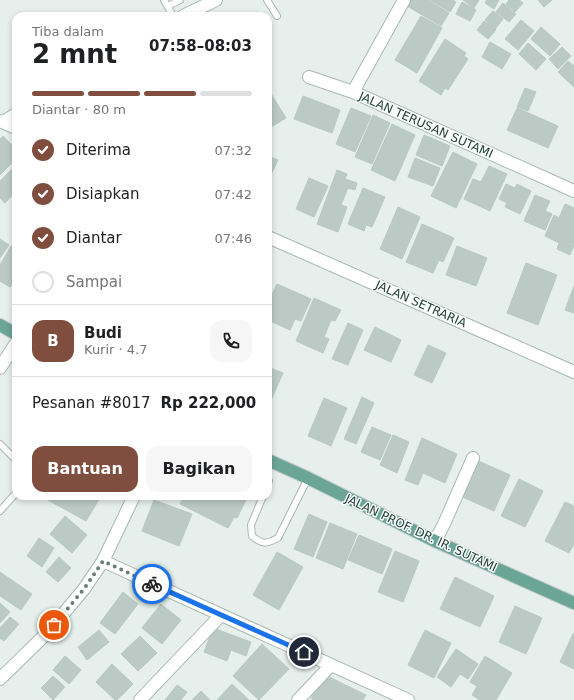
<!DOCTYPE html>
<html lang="id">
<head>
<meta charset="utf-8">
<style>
  :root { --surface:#fff; --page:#f6f6f6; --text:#202124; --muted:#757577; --line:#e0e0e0; --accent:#7f4e3f }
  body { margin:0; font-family:"DejaVu Sans",sans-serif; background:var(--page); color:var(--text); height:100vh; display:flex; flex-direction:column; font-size:15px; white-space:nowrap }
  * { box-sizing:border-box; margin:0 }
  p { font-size:13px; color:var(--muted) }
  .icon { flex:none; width:22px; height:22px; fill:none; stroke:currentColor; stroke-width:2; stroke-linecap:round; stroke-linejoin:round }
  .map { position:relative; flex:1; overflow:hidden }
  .sheet { position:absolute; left:12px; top:12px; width:260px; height:488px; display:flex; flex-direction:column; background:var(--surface); border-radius:12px; box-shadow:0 2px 6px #0003 }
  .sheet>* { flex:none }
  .pin { position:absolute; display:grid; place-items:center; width:34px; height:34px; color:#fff; margin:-17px; border:2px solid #fff; border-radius:50%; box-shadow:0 1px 4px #0007 }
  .courier { position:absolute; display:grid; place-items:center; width:40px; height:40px; margin:-20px; border:3px solid #1a73e8; border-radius:50%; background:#fff; color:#222; box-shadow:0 1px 5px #0007 }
  .head em { font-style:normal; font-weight:800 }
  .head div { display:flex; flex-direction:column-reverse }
  .head { display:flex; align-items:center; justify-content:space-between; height:68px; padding:0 20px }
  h1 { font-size:26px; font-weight:800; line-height:30px }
  .bar { display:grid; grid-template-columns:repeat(4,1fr); gap:6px 4px; align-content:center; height:48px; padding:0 20px }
  .bar i { height:5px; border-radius:3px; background:var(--line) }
  .bar .selected { background:var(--accent) }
  .bar p { grid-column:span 4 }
  .line { display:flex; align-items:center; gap:10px; padding:0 20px; border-top:1px solid var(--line) }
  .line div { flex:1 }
  .round { display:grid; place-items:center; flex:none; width:42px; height:42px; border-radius:12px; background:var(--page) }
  ol { padding:0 20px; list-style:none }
  li { display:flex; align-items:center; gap:12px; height:44px }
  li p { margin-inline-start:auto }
  li .icon { padding:4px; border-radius:50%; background:var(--accent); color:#fff; stroke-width:4 }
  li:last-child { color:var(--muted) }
  li i { width:22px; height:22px; border:2px solid var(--line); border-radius:50% }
  .cta { display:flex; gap:8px; margin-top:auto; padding:8px 20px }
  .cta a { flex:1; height:46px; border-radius:12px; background:var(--accent); color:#fff; font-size:16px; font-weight:800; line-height:46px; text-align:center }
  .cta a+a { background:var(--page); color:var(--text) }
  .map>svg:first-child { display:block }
  .building { fill:#bbcac4; stroke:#b8c9c2 }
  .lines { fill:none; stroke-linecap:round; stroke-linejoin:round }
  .service-casing { stroke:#a8b8b2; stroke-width:8 }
  .minor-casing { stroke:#a8b8b2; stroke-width:14 }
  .primary-casing { stroke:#c2cac8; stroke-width:14 }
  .service { stroke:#fff; stroke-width:6 }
  .minor { stroke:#fff; stroke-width:12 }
  .primary { stroke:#6aa596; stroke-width:12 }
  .done { stroke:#687f78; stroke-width:4; stroke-dasharray:0 7.2 }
  .route { stroke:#1a73e8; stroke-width:5 }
  .labels { text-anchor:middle; stroke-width:3; stroke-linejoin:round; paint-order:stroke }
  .street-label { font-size:12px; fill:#24423a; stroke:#f7fbf9 }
</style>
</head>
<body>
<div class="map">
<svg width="574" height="700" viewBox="0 0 574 700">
  <rect width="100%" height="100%" fill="#e6efeb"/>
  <path class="building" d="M411,0H428L449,13L441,26L407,6Z
    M430,0H453L456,2L450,12Z
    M463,0H479L474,8Z
    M487,0H499L494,9L485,3Z
    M509,0H519L523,3L515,12L506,4Z
    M538,0H552L544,7Z
    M462,2L476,10L470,21L456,14Z
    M503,3L516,14L509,22L496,12Z
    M493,11L503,19L495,29L485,20Z
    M421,16L442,28L417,73L395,60Z
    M521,20L534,31L518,50L505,39Z
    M484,21L496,30L488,39L477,30Z
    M541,27L560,44L550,56L531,39Z
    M445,39L466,53L464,56L468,59L448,90L445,88L441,95L419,81Z
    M490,42L511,54L502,69L482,57Z
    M528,43L546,59L536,70L519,54Z
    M562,47L571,56L558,69L549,59Z
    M568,61L574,66V87L558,72Z
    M525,88L536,92L528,111L517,107Z
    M268,89L286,118L271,127L268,122Z
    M303,96L340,110L332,133L294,119Z
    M351,108L371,116L355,152L336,144Z
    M517,108L558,126L548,148L507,130Z
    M373,115L390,123L372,164L355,157Z
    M392,124L415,135L395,181L371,170Z
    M424,135L450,146L442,166L416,155Z
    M3,136L16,149V159L0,175V139Z
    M453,152L477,164L456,208L431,196Z
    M268,156L278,160L268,181Z
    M415,158L440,168L433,186L408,177Z
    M16,165V191L5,203L0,198V181Z
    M489,166L507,174L490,211L464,199L473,179L481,182Z
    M337,170L347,174L345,179L357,183L355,190L348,188L341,205L347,207L338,232L317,224Z
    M309,178L328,186L314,217L296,209Z
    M506,184L515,188L517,184L531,191L520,214L505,207L507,203L499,199Z
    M363,188L385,197L372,227L366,225L364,231L348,224Z
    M535,195L550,201L545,211L552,214L545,230L524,221Z
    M565,204L574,208V245L570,255L557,249L559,243L545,236L554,215L559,218Z
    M398,207L420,217L402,259L380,249Z
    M422,224L454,238L443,262L439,260L433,273L406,262Z
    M0,239L9,245L0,258Z
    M11,246L16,249V277L10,287L0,281V265Z
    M457,246L487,258L476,286L446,275Z
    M526,263L557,275L538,325L507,313Z
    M277,284L311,299L301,321L295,319L290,330L268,320V303Z
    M574,286V313L565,310Z
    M314,298L341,310L335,321L331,320L324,337L329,339L323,353L296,341Z
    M348,323L363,330L348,365L332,359Z
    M375,327L401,340L391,362L364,350Z
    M428,345L446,353L432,383L414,375Z
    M268,367L283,373L268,407Z
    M362,397L374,403L356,444L344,439Z
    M324,398L347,408L331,446L308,436Z
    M372,427L391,435L380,460L361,452Z
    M393,435L409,442L397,473L380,465Z
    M422,438L457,454L445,483L423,473L418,485L405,480Z
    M474,459L510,475L494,511L458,495Z
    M519,479L543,491L525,527L501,516Z
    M50,496H101L86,521L48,500Z
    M184,496H244L243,498L246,500L237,518L234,517L228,528L180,504Z
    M154,500L192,514L179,546L142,531Z
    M565,502L574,506V544L569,553L545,541Z
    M309,514L327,522L313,557L294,549Z
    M65,516L87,535L72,553L50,534Z
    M330,523L357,534L343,569L316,558Z
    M359,535L392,549L382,574L348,560Z
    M39,538L54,548L42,567L27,556Z
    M395,551L419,561L403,602L378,592Z
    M277,552L303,567L279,610L253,595Z
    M59,557L71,568L58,582L46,572Z
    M0,572L32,594L21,610L0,596Z
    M455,577L494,596L480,627L440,609Z
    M123,592L138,604L115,634L100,623Z
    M0,603L10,612L0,623Z
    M161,604L181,620L162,644L142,628Z
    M515,606L542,618L526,654L499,642Z
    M10,617L19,624L4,641L0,638V628Z
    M213,628L251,642L246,656L231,650L227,661L204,652Z
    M99,630L109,642L87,660L78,647Z
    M425,630L451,643L434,678L408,665Z
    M573,634H574V669L560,662Z
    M140,636L157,653L138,671L121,654Z
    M262,644L289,669L259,700L233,676Z
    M456,649L478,664L468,679L460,674L451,687L437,677Z
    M65,656L81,670L69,684L53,670Z
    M485,656L512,673L496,700H480L472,695L477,686L470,682Z
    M112,664L133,684L117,700H115L96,682Z
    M53,676L65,687L53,700L41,688Z
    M327,676L366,695L363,700H313L311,698Z
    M232,684L249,700H217Z
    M177,685L187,692L181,700H165Z
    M201,691L210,700H192Z"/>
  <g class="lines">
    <defs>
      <path id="service" d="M164,0L173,16
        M267,0L277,16
        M168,6L180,0
        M0,444L16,460
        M268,484L269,481
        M263,496L251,525L252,536C263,545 266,544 278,538L308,478
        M0,511L16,493"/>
      <path id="minor" d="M404,0L353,92L574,191
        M183,16L216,0
        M309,77L353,92
        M0,121L16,128
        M3,122L16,114
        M268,237L574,372
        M0,368L16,343
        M435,541L444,524L473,458
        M103,561L408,700
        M0,679L48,632L84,589L103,561L134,496
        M140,700L221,615
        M298,700L331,665"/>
      <path id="primary" d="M0,325L16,334
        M268,460L308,478L435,541L574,603"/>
    </defs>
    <use href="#service" class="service-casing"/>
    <use href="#minor" class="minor-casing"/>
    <use href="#primary" class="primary-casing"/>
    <use href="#service" class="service"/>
    <use href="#minor" class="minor"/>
    <use href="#primary" class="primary"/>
  </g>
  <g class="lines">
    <path class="done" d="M54,625L84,589L103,561L152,584"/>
    <path class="route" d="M152,584L304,652"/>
  </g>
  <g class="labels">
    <g class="street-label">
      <text transform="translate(426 125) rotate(24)" y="4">JALAN TERUSAN SUTAMI</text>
      <text transform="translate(421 304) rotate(24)" y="4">JALAN SETRARIA</text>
      <text transform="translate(421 533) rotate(25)" y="4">JALAN PROF. DR. IR. SUTAMI</text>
    </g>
  </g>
</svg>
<div class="pin" style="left:54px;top:625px;background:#ea580c"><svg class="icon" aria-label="bag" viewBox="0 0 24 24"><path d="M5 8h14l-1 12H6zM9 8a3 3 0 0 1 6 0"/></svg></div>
<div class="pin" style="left:304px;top:652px;background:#1f2937"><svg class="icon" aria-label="home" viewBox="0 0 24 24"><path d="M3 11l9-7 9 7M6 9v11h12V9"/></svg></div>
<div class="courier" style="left:152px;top:584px"><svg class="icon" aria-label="bike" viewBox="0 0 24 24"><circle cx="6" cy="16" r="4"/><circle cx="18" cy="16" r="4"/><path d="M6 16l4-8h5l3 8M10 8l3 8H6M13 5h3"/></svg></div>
<section class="sheet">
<div class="head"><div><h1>2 mnt</h1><p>Tiba dalam</p></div><em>07:58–08:03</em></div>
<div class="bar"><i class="selected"></i><i class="selected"></i><i class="selected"></i><i></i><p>Diantar · 80 m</p></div>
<ol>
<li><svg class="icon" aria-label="check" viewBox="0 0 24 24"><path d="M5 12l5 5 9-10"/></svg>Diterima<p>07:32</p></li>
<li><svg class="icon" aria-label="check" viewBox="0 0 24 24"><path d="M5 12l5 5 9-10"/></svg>Disiapkan<p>07:42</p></li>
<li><svg class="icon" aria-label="check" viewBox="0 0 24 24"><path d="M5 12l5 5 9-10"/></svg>Diantar<p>07:46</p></li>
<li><i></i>Sampai</li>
</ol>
<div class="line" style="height:72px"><b class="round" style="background:var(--accent);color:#fff">B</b><div><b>Budi</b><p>Kurir · 4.7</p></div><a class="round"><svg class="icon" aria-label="phone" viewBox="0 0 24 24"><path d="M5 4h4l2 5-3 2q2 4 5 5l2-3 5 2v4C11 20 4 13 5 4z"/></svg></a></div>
<div class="line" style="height:52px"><div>Pesanan #8017</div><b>Rp 222,000</b></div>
<div class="cta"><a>Bantuan</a><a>Bagikan</a></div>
</section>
</div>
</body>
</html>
